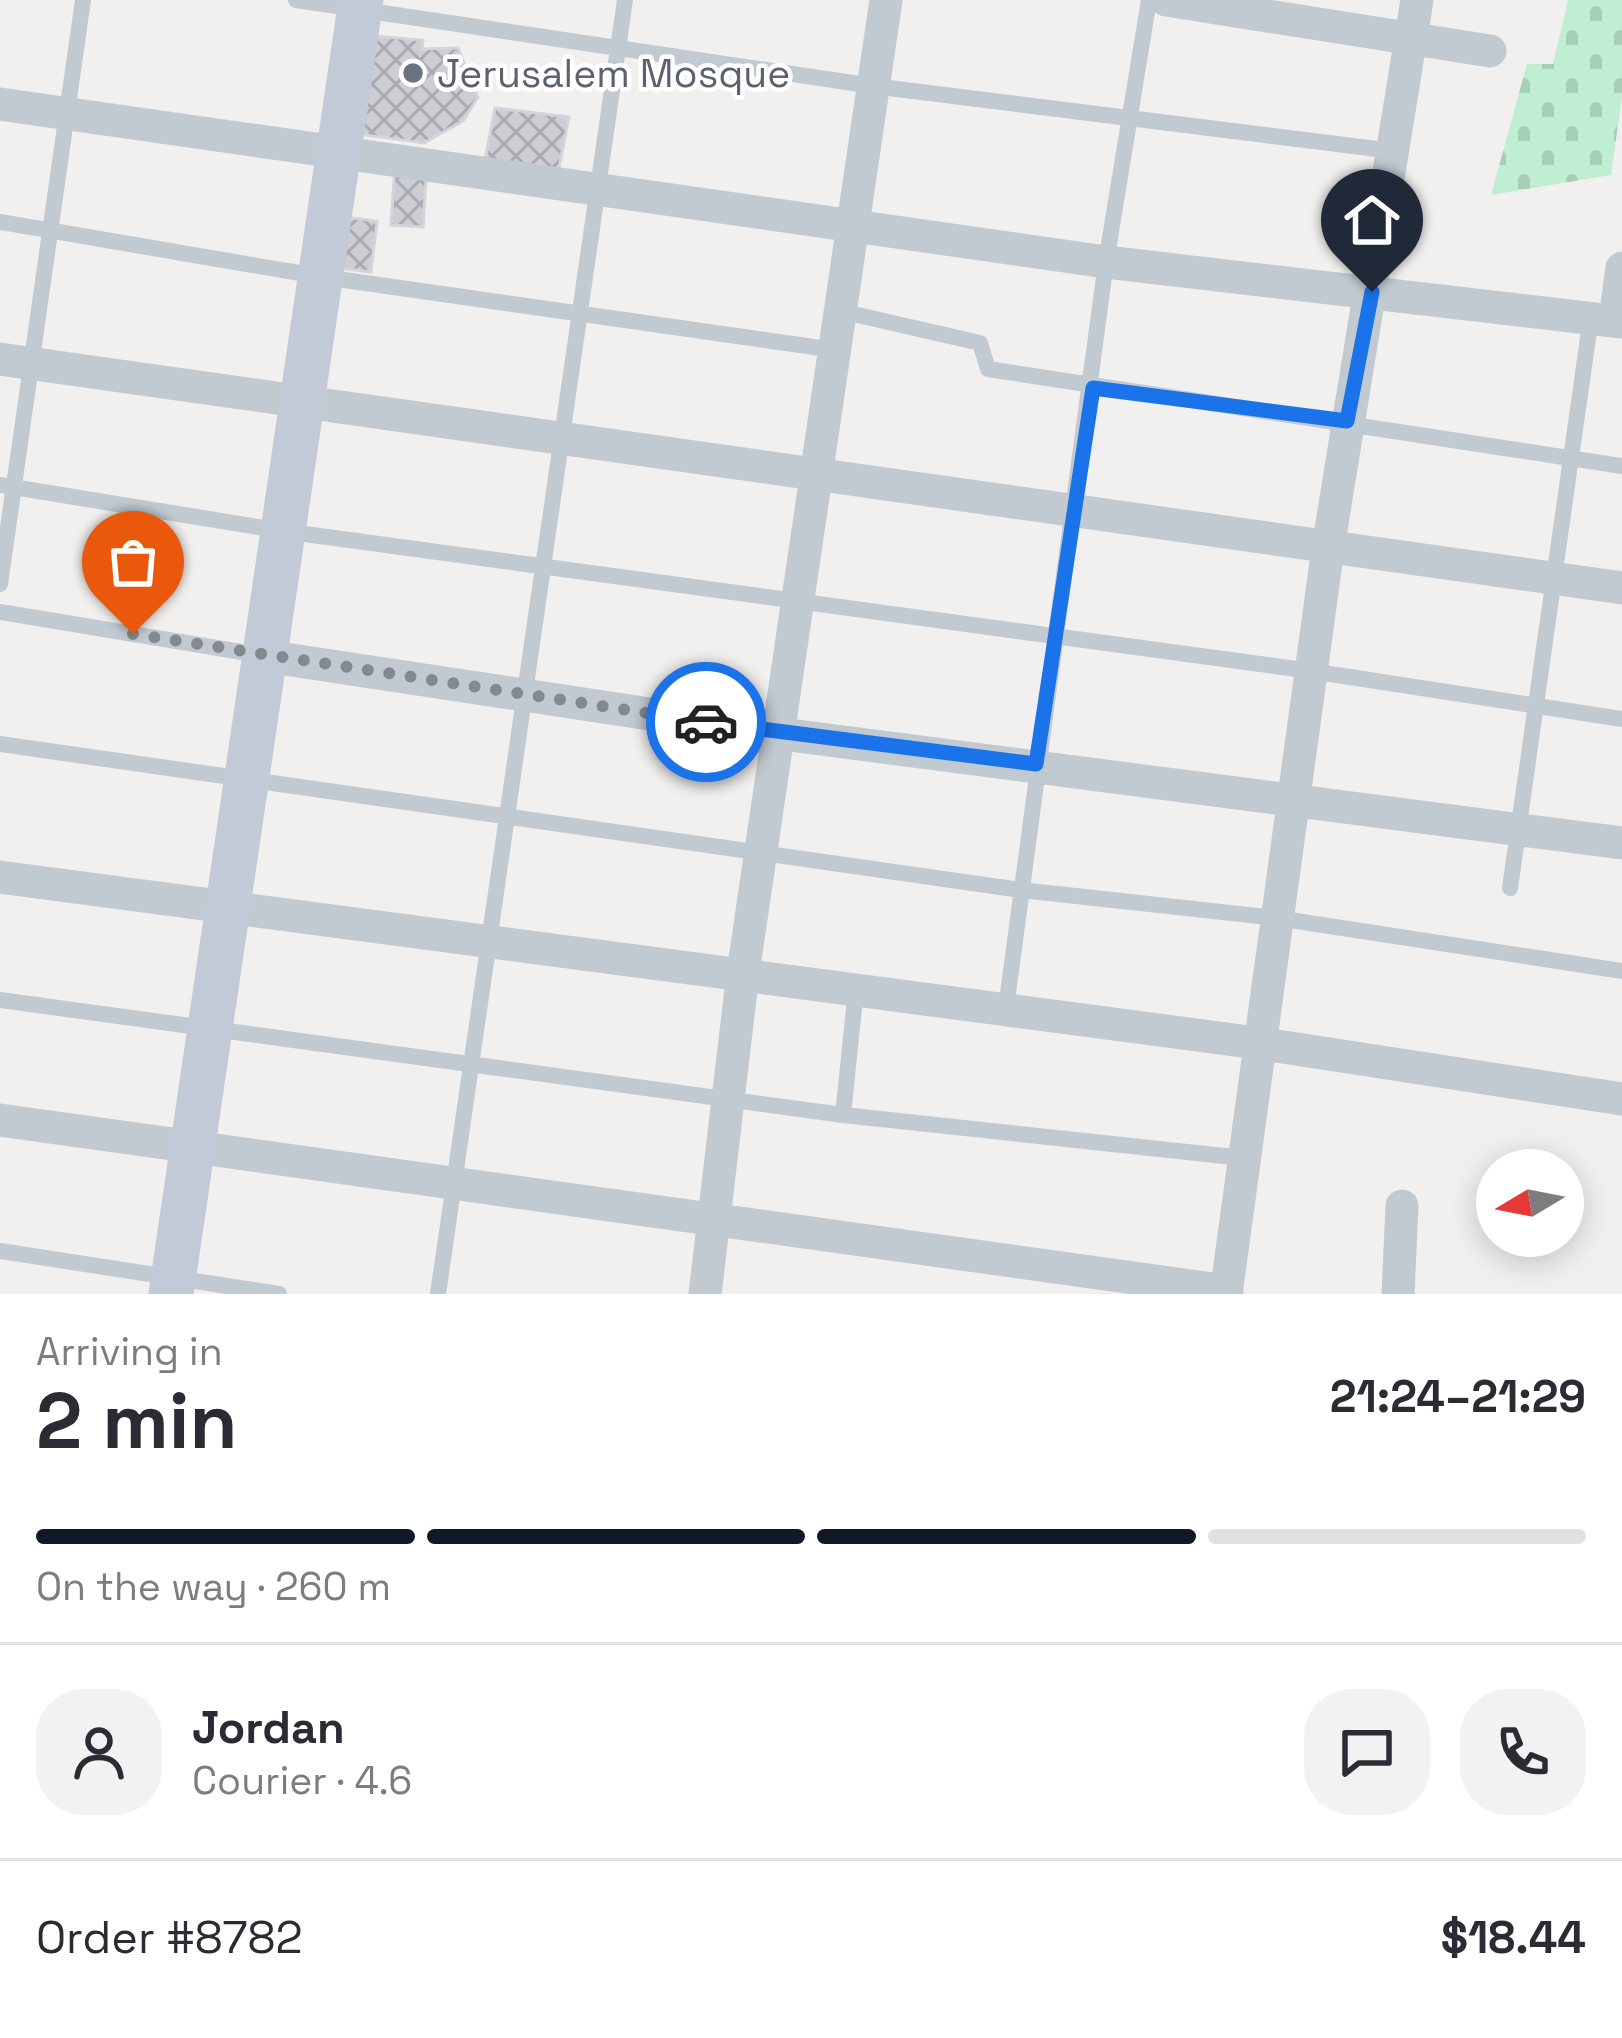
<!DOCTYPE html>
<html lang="en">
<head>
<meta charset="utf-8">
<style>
  :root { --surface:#fff; --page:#f2f2f3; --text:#2b2b33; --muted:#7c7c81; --line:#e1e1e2; --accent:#111827 }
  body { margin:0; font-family:"Space Grotesk",sans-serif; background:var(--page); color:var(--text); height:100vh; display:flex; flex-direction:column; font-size:45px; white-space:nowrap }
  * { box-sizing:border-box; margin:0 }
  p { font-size:39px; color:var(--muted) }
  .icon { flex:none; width:66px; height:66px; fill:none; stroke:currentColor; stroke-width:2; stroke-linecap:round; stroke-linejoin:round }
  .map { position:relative; height:1294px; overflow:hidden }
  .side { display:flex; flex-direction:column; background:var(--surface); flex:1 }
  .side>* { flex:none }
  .needle { width:78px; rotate:260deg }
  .fabs { position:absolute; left:1476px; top:1149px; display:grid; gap:24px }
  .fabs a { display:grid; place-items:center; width:108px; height:108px; border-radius:50%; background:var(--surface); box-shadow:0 6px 30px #0003; font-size:60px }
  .pin { position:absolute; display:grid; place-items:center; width:102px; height:102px; color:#fff; margin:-123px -51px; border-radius:50% 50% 50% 0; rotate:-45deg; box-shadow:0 0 12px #0007 }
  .pin .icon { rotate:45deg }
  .courier { position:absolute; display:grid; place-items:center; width:120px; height:120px; margin:-60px; border:9px solid #1a73e8; border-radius:50%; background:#fff; color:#222; box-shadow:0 3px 15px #0007 }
  .headline em { font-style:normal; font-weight:800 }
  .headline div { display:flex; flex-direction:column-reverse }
  .headline { display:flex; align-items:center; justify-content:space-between; height:204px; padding:0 36px }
  h1 { font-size:78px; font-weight:800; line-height:90px }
  .bar { display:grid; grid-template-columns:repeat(4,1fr); gap:18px 12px; align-content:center; height:144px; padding:0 36px }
  .bar i { height:15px; border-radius:9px; background:var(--line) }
  .bar .on { background:var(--accent) }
  .bar p { grid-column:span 4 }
  .line { display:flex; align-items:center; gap:30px; padding:0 36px; border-top:3px solid var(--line) }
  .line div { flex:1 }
  .round { display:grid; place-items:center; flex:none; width:126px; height:126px; border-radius:48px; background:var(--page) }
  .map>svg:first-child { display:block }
  .cemetery { fill:url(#cemetery-stones) }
  .building { fill:url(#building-cross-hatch); stroke:#d4d5db; stroke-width:3 }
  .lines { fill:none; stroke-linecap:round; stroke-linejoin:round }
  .lane { stroke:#c1c9d1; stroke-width:16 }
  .street { stroke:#c1c9d1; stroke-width:33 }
  .secondary { stroke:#c1cad6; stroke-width:45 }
  .done { stroke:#84898f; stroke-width:12; stroke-dasharray:0 21.6 }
  .route { stroke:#1a73e8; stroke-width:15 }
  .worship-dot { fill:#6b7280; stroke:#fff; stroke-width:4.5 }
  .labels { text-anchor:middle; stroke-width:9; stroke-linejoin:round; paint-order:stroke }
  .worship-label { font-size:39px; fill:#5b616d; stroke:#fff; text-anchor:start }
</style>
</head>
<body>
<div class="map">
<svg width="1622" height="1294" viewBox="0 0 1622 1294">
  <defs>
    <pattern id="cemetery-stones" width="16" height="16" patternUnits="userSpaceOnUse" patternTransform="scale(3)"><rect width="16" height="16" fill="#c0eed3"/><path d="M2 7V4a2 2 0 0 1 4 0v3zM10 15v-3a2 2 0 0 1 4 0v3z" fill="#a6ceb8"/></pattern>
    <pattern id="building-cross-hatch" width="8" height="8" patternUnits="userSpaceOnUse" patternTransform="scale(3)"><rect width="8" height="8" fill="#ccced4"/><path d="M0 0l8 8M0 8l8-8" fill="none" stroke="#a8aaaf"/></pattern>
  </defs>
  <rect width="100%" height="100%" fill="#f2f0ef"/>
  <path class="cemetery" d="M1568,0H1622V97L1611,175L1491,195L1527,64H1553Z"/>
  <path class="building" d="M362,35L423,40L422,49L458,48L478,97L463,121L424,143L350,133Z
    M495,108L569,117L558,173L485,160Z
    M395,165L427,167L423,227L391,225Z
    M345,217L377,221L371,272L339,268Z"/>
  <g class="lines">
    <path class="lane" d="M296,0L873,86L1393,151
      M0,222L323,277L835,350
      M840,311L980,343L988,369L1622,466
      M0,485L283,531L1311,671L1622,719
      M0,584L83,0
      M0,612L260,655
      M0,744L1021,890L1277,918L1622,971
      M1510,888L1591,317
      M0,1000L843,1115L1243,1158
      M1006,1008L1106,262L1149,0
      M843,1115L856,989
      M0,1251L279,1294
      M438,1294L625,0"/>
    <path class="street" d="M1166,0L1490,51
      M0,104L1106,262L1622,322
      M1615,320L1622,268
      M0,359L1622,588
      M265,656L782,734L1622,843
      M0,877L1257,1043L1622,1099
      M0,1120L1227,1291
      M705,1294L743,973L886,0
      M1226,1294L1328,548L1417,0
      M1398,1294L1402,1206"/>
    <path class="secondary" d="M171,1294L361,0"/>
  </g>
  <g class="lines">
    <path class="done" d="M133,634L706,722"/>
    <path class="route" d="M706,722L1036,764L1093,388L1347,421L1372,292"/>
  </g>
  <circle class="worship-dot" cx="413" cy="73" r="12"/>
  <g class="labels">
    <g class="worship-label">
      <text x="437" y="87">Jerusalem Mosque</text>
    </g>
  </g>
</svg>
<div class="fabs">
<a><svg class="needle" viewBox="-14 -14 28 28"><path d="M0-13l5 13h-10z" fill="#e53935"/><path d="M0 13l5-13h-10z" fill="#7c7c81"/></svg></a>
</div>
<div class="pin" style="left:133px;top:634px;background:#ea580c"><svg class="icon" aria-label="bag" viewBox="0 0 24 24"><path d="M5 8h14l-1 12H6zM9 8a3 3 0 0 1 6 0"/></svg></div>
<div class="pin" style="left:1372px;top:292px;background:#1f2937"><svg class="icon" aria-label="home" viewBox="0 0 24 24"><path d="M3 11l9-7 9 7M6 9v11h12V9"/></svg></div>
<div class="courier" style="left:706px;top:722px"><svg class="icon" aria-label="car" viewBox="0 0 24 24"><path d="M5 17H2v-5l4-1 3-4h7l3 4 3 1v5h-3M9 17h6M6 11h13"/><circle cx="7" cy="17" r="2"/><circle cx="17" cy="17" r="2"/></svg></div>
</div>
<section class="side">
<div class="headline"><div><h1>2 min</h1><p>Arriving in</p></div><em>21:24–21:29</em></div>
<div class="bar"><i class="on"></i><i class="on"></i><i class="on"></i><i></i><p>On the way · 260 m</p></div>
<div class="line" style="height:216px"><a class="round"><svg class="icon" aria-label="person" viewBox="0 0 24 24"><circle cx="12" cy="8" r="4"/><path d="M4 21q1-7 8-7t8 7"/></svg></a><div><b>Jordan</b><p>Courier · 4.6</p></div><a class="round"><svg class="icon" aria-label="chat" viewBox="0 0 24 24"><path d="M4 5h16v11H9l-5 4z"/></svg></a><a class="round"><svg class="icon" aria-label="phone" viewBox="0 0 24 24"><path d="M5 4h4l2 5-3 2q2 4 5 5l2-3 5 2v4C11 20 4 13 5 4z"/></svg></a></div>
<div class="line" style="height:156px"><div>Order #8782</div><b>$18.44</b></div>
</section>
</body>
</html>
